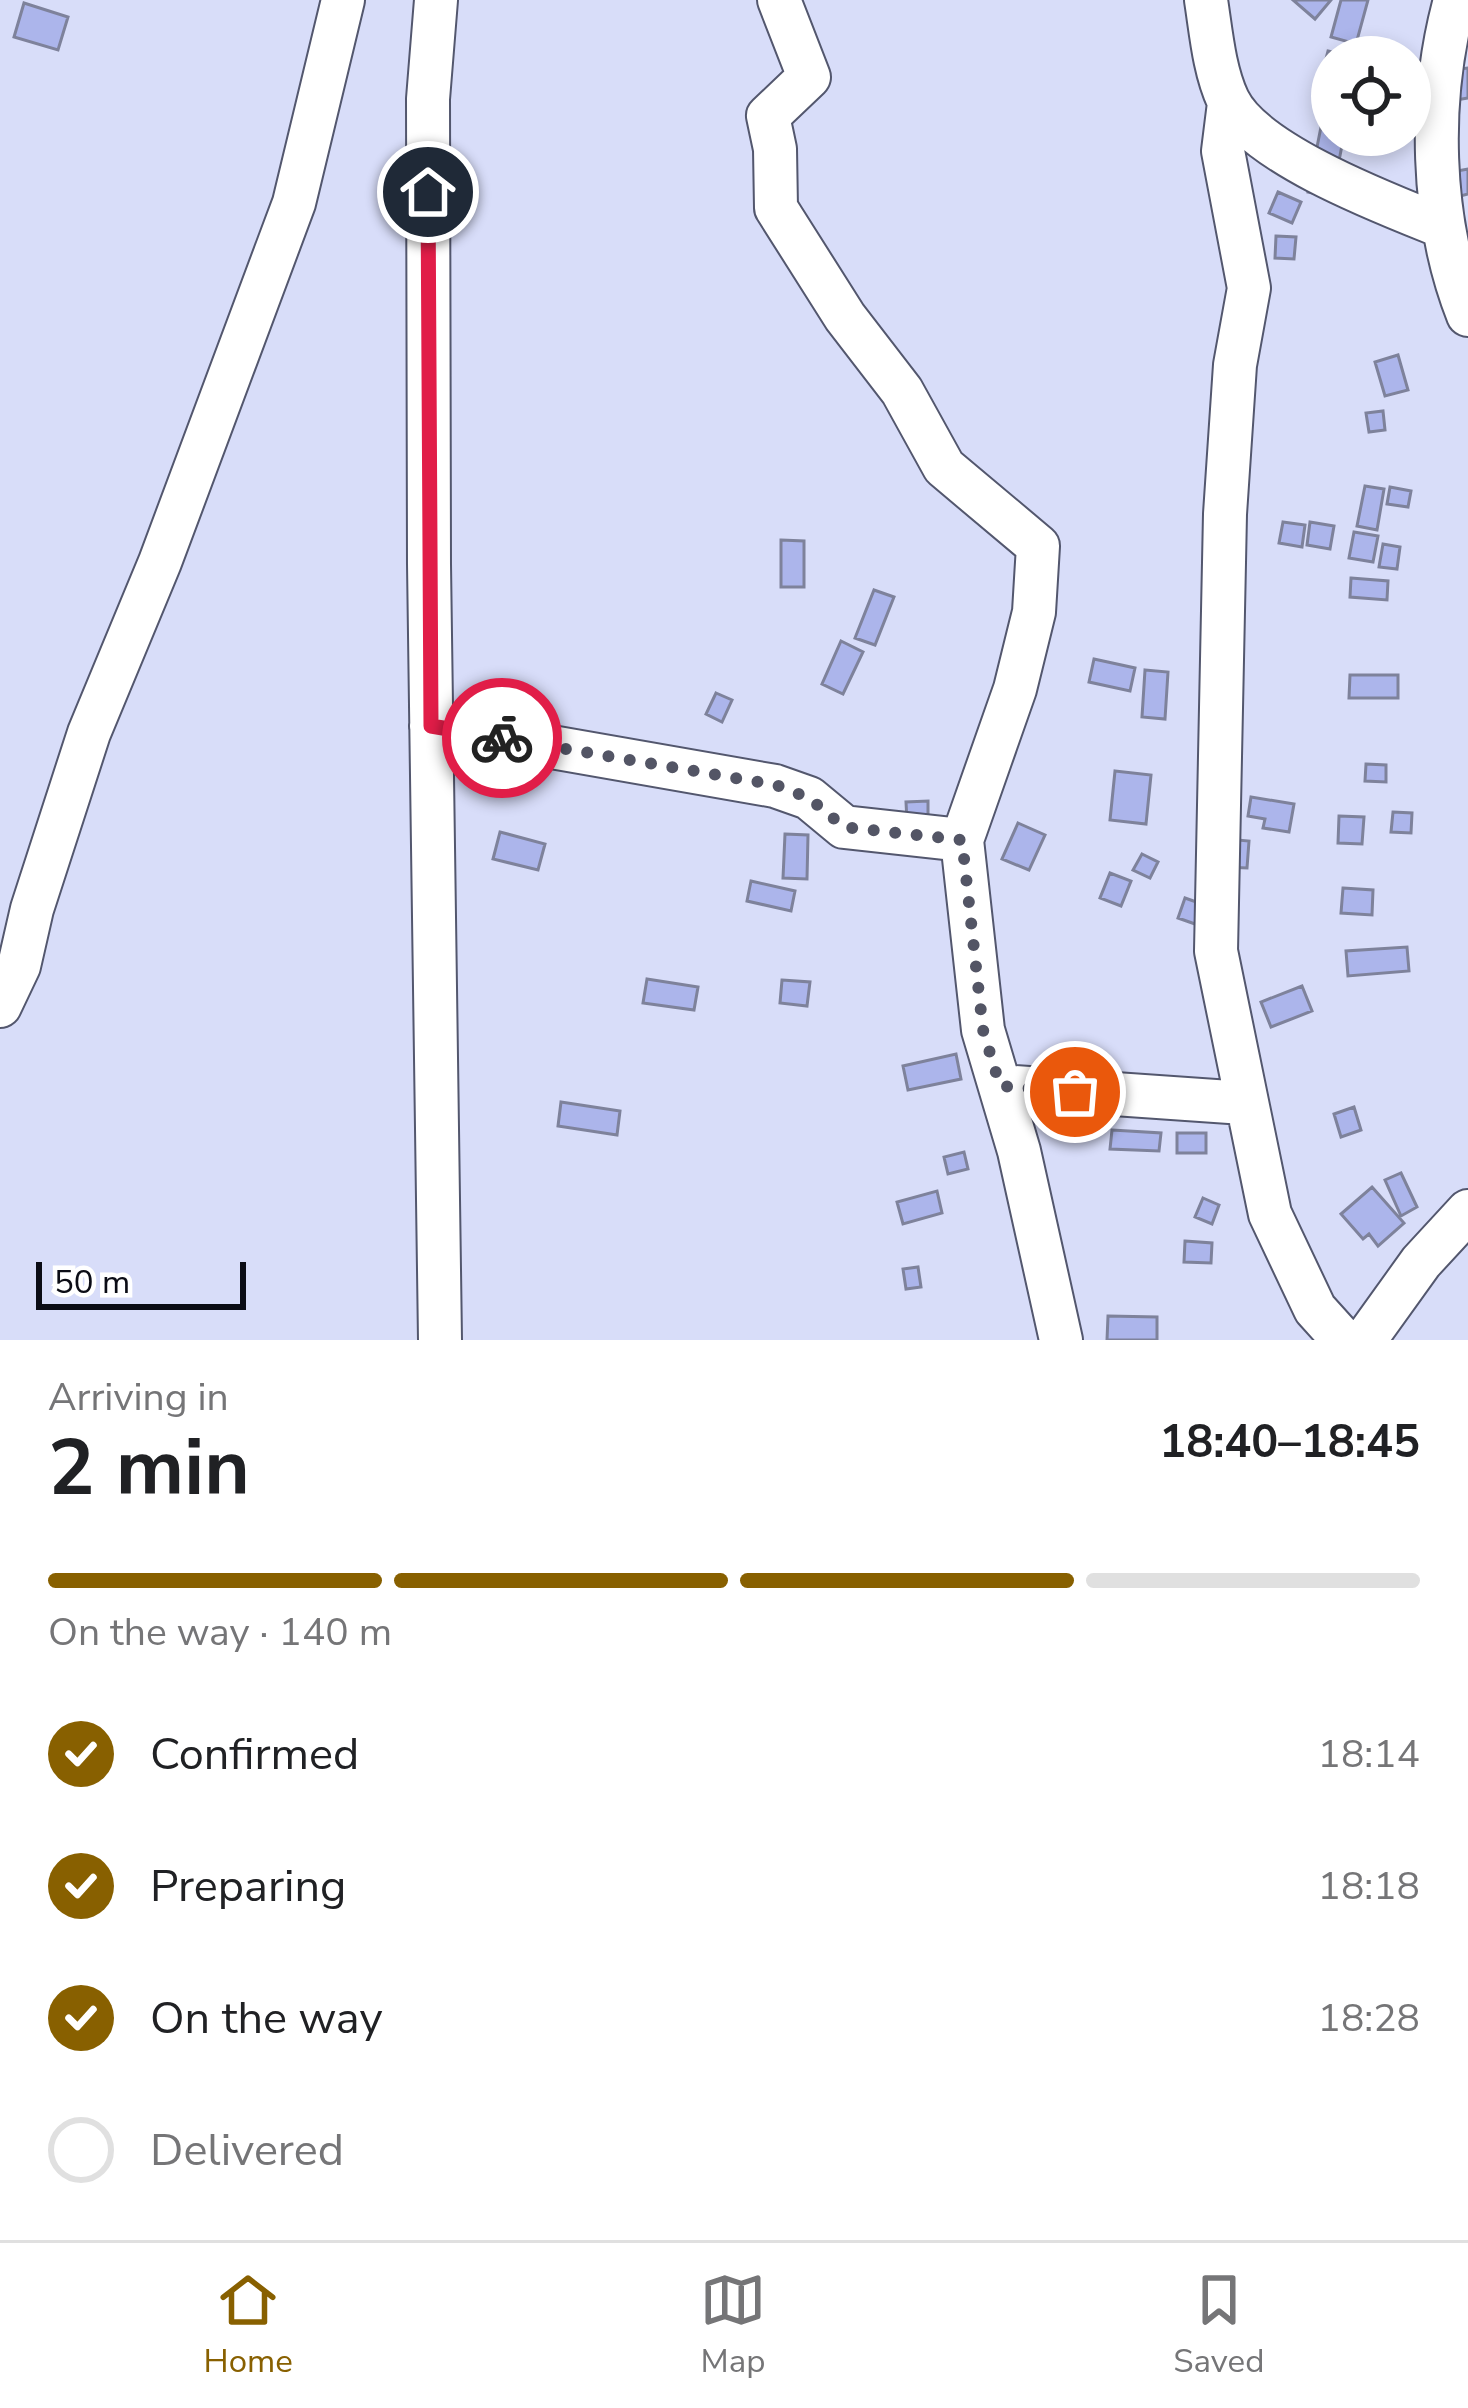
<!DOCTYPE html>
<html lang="en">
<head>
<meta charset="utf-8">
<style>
  :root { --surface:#fff; --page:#f6f6f6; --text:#202124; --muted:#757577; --line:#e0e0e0; --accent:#886000 }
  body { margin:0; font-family:"Nunito Sans",sans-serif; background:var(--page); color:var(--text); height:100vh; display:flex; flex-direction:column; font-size:45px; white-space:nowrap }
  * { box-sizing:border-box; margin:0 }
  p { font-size:39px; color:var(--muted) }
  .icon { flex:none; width:66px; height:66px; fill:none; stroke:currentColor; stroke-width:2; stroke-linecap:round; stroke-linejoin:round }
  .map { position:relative; height:1340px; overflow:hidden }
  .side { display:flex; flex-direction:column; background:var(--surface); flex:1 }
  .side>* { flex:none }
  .fabs { position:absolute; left:1311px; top:36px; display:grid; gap:24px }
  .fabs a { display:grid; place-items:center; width:120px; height:120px; border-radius:50%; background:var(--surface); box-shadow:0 6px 18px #0003; font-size:60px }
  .scale { position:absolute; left:36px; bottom:30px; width:210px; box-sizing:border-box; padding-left:12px; border:6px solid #0b0c15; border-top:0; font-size:33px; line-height:42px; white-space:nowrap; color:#0b0c15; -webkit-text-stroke:9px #fff; paint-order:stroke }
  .pin { position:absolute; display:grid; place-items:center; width:102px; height:102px; color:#fff; margin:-51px; border:6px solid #fff; border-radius:50%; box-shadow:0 3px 12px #0007 }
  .courier { position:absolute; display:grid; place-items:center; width:120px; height:120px; margin:-60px; border:9px solid #e11d48; border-radius:50%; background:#fff; color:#222; box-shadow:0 3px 15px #0007 }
  .summary em { font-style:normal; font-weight:700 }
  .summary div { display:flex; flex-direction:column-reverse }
  .summary { display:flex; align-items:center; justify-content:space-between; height:204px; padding:0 48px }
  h1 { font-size:78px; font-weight:700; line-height:90px }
  .bar { display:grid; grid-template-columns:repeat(4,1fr); gap:18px 12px; align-content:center; height:144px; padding:0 48px }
  .bar i { height:15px; border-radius:9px; background:var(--line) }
  .bar .on { background:var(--accent) }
  .bar p { grid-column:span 4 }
  ol { padding:0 48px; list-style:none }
  li { display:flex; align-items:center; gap:36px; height:132px }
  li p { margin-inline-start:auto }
  li .icon { padding:12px; border-radius:50%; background:var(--accent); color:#fff; stroke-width:4 }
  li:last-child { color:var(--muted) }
  li i { width:66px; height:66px; border:6px solid var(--line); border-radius:50% }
  .tabs { display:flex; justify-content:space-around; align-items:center; height:168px; border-top:3px solid var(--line); background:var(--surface); font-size:33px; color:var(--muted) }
  .tabs a { display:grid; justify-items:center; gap:6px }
  .tabs .on { color:var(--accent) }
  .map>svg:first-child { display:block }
  .building { fill:#acb5eb; stroke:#7e829b; stroke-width:3 }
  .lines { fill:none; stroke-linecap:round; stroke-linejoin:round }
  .minor-casing { stroke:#53576e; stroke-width:46 }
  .minor { stroke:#fff; stroke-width:42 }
  .done { stroke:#535565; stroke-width:12; stroke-dasharray:0 21.6 }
  .route { stroke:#e11d48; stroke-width:15 }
</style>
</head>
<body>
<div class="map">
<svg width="1468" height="1340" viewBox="0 0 1468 1340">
  <rect width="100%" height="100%" fill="#d8ddf9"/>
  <path class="building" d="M1293,0H1331L1315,19Z
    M1341,0H1368L1356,44L1331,37Z
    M24,3L68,17L58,50L14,37Z
    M1328,51L1352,57H1332V77L1322,74Z
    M1468,68V98L1456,100L1451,70Z
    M1325,107L1332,108V135H1344L1332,197L1308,192Z
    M1468,169V194L1457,197L1452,172Z
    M1278,192L1301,202L1292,223L1269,213Z
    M1276,236L1296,237L1294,259L1275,258Z
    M1398,355L1408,390L1385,396L1375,362Z
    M1383,411L1385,430L1369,432L1366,413Z
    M1365,486L1384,489L1377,530L1357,526Z
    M1390,487L1411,491L1408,507L1387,504Z
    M1283,522L1305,525L1302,547L1279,543Z
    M1310,522L1334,526L1330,549L1307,545Z
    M1354,532L1378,536L1373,562L1349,558Z
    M781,540L804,541V587H781Z
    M1383,544L1400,547L1397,569L1379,567Z
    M1351,578L1388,581L1387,600L1350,597Z
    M874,590L894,597L875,645L855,638Z
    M841,641L863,652L843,694L822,684Z
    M1094,659L1135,668L1130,691L1089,682Z
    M1145,670L1168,672L1165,719L1142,717Z
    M1350,675H1398V698H1349Z
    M716,693L732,700L722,722L706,714Z
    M1366,764L1386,765V782L1365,781Z
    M1115,771L1151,775L1146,824L1110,820Z
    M1251,797L1294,804L1289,832L1263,828L1265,819L1248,816Z
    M928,801V821H907L906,802Z
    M1393,812L1412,813L1411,833L1391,832Z
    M1339,816L1364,817L1362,844L1338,843Z
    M1018,823L1045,835L1029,870L1002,859Z
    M500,832L545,844L538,870L493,859Z
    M785,834L808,835L807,879L783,878Z
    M1227,839L1249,841L1247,868L1225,867Z
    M1142,854L1158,862L1150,878L1133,870Z
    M1110,873L1131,881L1121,906L1100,898Z
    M751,881L795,891L791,911L747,901Z
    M1343,888L1373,890L1372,915L1341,913Z
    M1185,898L1202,904L1195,924L1178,918Z
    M1407,947L1409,971L1348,976L1346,951Z
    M647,979L698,987L694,1010L643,1003Z
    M782,980L810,982L807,1006L780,1003Z
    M1302,986L1312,1011L1271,1027L1261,1002Z
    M956,1054L961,1079L908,1090L903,1066Z
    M561,1102L620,1111L617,1135L558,1126Z
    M1354,1107L1361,1130L1341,1137L1334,1114Z
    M1112,1130L1161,1133L1159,1151L1110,1149Z
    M1177,1133H1206V1153H1177Z
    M964,1152L968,1169L948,1174L944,1157Z
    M1401,1173L1417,1207L1401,1216L1385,1180Z
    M1372,1187L1404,1223L1378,1246L1369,1234L1363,1239L1341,1214Z
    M937,1191L942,1213L903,1224L897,1202Z
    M1203,1198L1219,1205L1212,1224L1195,1217Z
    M1185,1241L1212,1243L1211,1263L1184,1262Z
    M918,1267L921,1287L906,1289L903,1269Z
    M1108,1316L1157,1317V1340H1107Z"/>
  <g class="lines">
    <defs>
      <path id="minor" d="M436,0L428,99L429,564L440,1340
        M779,0L809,77L768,116L775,149L776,208L845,317L902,391L944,467L1038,546L1034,612L1015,689L962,840L983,1030L1019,1151L1061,1340
        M1206,0C1211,32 1214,70 1228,100C1254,154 1386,204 1441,226
        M1455,0C1428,99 1430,219 1468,315
        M1229,103L1223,151L1249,288L1235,365L1225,514L1216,951L1270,1214L1315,1309L1343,1340
        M431,726L775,786L809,798L844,827L962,840
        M0,1006L19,966L32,909L89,733L160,562L294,203L343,0
        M1000,1086L1244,1103
        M1365,1340L1421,1262L1468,1211"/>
    </defs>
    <use href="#minor" class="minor-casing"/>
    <use href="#minor" class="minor"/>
  </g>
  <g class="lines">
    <path class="done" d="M502,738L776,785L809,798L844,827L962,840L983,1030L1000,1086L1075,1092"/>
    <path class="route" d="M428,192L431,726L502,738"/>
  </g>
</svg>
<div class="fabs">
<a><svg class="icon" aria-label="locate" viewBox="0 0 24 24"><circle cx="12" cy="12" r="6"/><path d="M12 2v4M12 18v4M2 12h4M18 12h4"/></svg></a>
</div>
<div class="scale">50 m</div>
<div class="pin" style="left:1075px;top:1092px;background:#ea580c"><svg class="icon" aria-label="bag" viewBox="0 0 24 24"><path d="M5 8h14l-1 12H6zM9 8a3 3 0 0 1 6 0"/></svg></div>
<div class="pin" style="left:428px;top:192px;background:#1f2937"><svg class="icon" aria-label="home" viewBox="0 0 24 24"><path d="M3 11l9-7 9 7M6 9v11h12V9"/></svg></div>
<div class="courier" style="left:502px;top:738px"><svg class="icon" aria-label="bike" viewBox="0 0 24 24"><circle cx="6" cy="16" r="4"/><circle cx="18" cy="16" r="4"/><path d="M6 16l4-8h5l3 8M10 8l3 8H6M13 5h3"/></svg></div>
</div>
<section class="side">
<div class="summary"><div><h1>2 min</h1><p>Arriving in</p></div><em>18:40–18:45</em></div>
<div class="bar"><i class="on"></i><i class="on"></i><i class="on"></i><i></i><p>On the way · 140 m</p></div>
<ol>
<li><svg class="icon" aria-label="check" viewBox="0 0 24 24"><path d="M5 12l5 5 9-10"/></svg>Confirmed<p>18:14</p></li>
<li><svg class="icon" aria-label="check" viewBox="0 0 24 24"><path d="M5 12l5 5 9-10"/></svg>Preparing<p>18:18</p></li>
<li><svg class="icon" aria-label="check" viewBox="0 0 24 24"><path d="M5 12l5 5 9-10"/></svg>On the way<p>18:28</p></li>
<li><i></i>Delivered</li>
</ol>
</section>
<nav class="tabs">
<a class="on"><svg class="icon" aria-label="home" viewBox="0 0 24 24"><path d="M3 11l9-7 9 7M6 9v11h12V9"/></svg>Home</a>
<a><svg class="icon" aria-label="map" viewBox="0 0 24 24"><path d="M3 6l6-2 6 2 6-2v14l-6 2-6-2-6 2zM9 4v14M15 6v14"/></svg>Map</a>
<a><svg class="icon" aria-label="saved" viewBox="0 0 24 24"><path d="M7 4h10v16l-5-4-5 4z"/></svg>Saved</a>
</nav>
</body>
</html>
